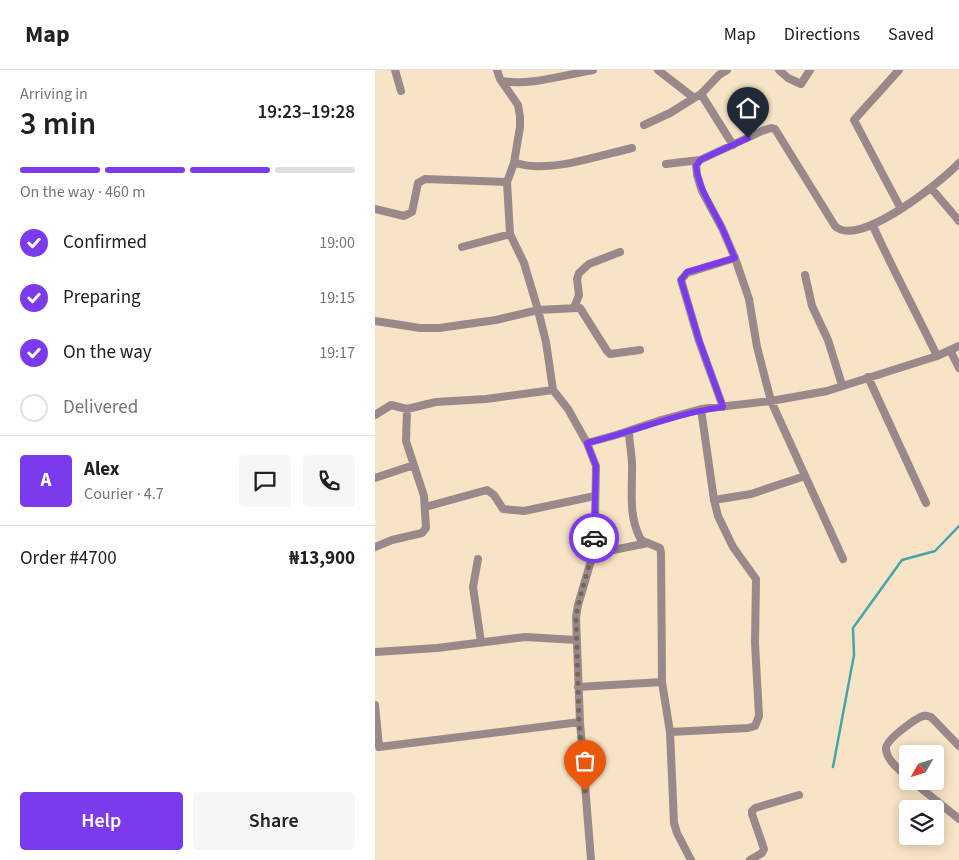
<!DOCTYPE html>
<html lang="en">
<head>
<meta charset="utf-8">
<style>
  :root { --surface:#fff; --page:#f6f6f6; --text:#202124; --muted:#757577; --line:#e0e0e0; --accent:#7c3aed }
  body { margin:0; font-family:"Source Sans 3",sans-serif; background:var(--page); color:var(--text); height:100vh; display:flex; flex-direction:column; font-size:19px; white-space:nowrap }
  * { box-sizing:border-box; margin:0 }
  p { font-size:16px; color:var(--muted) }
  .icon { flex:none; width:28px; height:28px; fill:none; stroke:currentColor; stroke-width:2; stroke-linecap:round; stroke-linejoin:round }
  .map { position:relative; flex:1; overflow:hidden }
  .sheet { display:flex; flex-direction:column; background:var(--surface); width:375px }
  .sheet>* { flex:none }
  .needle { width:32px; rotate:231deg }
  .buttons { position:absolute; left:524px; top:675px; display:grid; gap:10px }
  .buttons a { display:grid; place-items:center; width:45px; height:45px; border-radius:5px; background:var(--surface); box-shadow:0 2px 12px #0003; font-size:25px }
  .pin { position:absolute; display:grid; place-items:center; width:42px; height:42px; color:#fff; margin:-51px -21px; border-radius:50% 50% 50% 0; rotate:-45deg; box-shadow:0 0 5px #0007 }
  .pin .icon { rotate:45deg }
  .courier { position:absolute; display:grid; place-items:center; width:50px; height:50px; margin:-25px; border:4px solid #7c3aed; border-radius:50%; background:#fff; color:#222; box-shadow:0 1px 6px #0007 }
  .summary em { font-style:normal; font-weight:600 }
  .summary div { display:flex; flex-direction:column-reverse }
  .summary { display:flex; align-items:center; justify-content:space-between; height:85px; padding:0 20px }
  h1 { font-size:32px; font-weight:600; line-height:38px }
  .bar { display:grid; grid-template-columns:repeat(4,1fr); gap:8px 5px; align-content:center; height:60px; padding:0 20px }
  .bar i { height:6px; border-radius:4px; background:var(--line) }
  .bar .current { background:var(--accent) }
  .bar p { grid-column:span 4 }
  .line { display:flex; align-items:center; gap:12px; padding:0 20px; border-top:1px solid var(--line) }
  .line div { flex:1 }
  .round { display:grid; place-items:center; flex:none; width:52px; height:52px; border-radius:5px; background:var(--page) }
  ol { padding:0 20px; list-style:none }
  li { display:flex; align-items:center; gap:15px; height:55px }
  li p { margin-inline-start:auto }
  li .icon { padding:5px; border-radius:50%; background:var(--accent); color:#fff; stroke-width:4 }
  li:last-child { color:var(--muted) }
  li i { width:28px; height:28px; border:2px solid var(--line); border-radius:50% }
  .action { display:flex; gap:10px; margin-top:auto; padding:10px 20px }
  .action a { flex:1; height:58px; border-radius:5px; background:var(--accent); color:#fff; font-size:20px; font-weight:600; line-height:58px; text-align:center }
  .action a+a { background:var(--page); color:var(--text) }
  header { display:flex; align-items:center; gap:30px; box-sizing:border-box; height:70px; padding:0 25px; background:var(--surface); border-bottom:1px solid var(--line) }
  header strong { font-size:24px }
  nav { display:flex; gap:28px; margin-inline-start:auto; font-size:18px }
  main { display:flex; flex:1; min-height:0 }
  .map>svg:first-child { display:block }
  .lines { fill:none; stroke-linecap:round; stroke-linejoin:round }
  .stream { stroke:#45a5ab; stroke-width:2.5 }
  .street { stroke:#99898b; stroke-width:8 }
  .done { stroke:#746856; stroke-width:5; stroke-dasharray:0 9 }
  .route { stroke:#7c3aed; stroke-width:6 }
</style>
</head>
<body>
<header>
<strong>Map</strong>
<nav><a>Map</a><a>Directions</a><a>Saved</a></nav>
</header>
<main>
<section class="sheet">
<div class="summary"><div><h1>3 min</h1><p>Arriving in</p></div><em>19:23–19:28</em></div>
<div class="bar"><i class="current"></i><i class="current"></i><i class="current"></i><i></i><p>On the way · 460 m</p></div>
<ol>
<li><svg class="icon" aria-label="check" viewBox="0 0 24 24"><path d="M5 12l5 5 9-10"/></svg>Confirmed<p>19:00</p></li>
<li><svg class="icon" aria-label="check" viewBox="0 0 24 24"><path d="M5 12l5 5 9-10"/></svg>Preparing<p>19:15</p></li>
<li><svg class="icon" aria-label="check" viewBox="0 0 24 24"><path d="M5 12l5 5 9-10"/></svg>On the way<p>19:17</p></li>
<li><i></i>Delivered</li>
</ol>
<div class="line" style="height:90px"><b class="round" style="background:var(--accent);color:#fff">A</b><div><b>Alex</b><p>Courier · 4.7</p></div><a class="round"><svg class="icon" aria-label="chat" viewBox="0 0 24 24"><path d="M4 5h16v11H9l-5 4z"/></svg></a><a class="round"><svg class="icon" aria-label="phone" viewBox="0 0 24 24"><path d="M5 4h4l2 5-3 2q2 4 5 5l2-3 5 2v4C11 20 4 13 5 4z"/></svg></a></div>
<div class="line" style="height:65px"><div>Order #4700</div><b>₦13,900</b></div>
<div class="action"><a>Help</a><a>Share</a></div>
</section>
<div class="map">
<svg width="584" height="790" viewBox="0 0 584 790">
  <rect width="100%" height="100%" fill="#f7e3c5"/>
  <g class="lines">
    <path class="stream" d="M458,697L479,585L478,558L527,490L560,481L584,456"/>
    <path class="street" d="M20,0L26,21
      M122,0L125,9L143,35L145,47V57L139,93L132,112L135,164L149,193L163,240L171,272L178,320L193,339L212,373L221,396L220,454L218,484L203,535L201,547L205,652L216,790
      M283,0L319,28L326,24L358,75
      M404,0L413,8L426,14L435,0
      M524,0L479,50L526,139
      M127,11C154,16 190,5 218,0
      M326,24L344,5L352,0
      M269,55L295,43L319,28
      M139,93C146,94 152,96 158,96C189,98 227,85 257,78
      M291,94L325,90
      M556,118L584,151
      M0,139L29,146L37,142L43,113L50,109L132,112
      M498,156C518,200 541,242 562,286
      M87,177L135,164
      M430,205L437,236L453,270L467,315
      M199,238L204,225L202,209L204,203L214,194L245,182
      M0,251L45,258H64L121,250L163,240L202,238H205L232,281L235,284L265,280
      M575,280L584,298
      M493,307L551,433
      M348,337L324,271L306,210L312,203L360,188
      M0,345L16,335L32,339L61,332L111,329L178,320
      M254,361C254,374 258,388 257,401C257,424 254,446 265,468L268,471L285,478L286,483L287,612L295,662L299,753L302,763L316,790
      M212,373L241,365L286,350L326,339L396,331L452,321L562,286L584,276
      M0,408L39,395
      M339,430L376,424L430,406
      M50,437L112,420L119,425L128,439L149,441L220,426
      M0,477L17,470L47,463L51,458L49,426L31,371L32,339
      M218,484L273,473
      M103,489L98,517L106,572
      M468,489L396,331L382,277L374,229L360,188L347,158L327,121L322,105L321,95L325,90L387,61L396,58L400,59L460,156C483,179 566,112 584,93
      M0,582L62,578L150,567L201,570
      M203,617L287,612
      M0,635L4,677L205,652
      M295,662L373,658L380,656L384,646L380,573L381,509L358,477L343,446L339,430L326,339
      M532,707C525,700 512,691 511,679C510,670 540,649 548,646C552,645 552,646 556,647L584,676
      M537,711L584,749
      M375,790L387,783L389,779L377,744V741L380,738L424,725"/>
  </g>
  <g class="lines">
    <path class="done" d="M210,721L204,652L201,547C205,520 217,495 219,468"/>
    <path class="route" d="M219,468L221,396L212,373C258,362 301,343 348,337L324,270L306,210L312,202L360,188C355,178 352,168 347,158C337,137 324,119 321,96L325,90L373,68"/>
  </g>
</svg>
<div class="buttons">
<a><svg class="needle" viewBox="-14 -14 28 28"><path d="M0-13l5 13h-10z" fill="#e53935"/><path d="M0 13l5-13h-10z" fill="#757577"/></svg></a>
<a><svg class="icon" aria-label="layers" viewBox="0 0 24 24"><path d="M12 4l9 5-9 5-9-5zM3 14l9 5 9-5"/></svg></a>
</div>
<div class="pin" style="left:210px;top:721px;background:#ea580c"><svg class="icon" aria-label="bag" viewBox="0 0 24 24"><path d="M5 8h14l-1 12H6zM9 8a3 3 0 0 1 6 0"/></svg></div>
<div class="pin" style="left:373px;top:68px;background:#1f2937"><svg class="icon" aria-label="home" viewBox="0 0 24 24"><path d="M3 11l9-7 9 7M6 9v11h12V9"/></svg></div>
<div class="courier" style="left:219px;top:468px"><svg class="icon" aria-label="car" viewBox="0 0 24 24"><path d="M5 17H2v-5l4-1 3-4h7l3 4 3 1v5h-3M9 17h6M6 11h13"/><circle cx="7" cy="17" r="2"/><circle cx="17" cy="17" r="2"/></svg></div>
</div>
</main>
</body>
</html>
